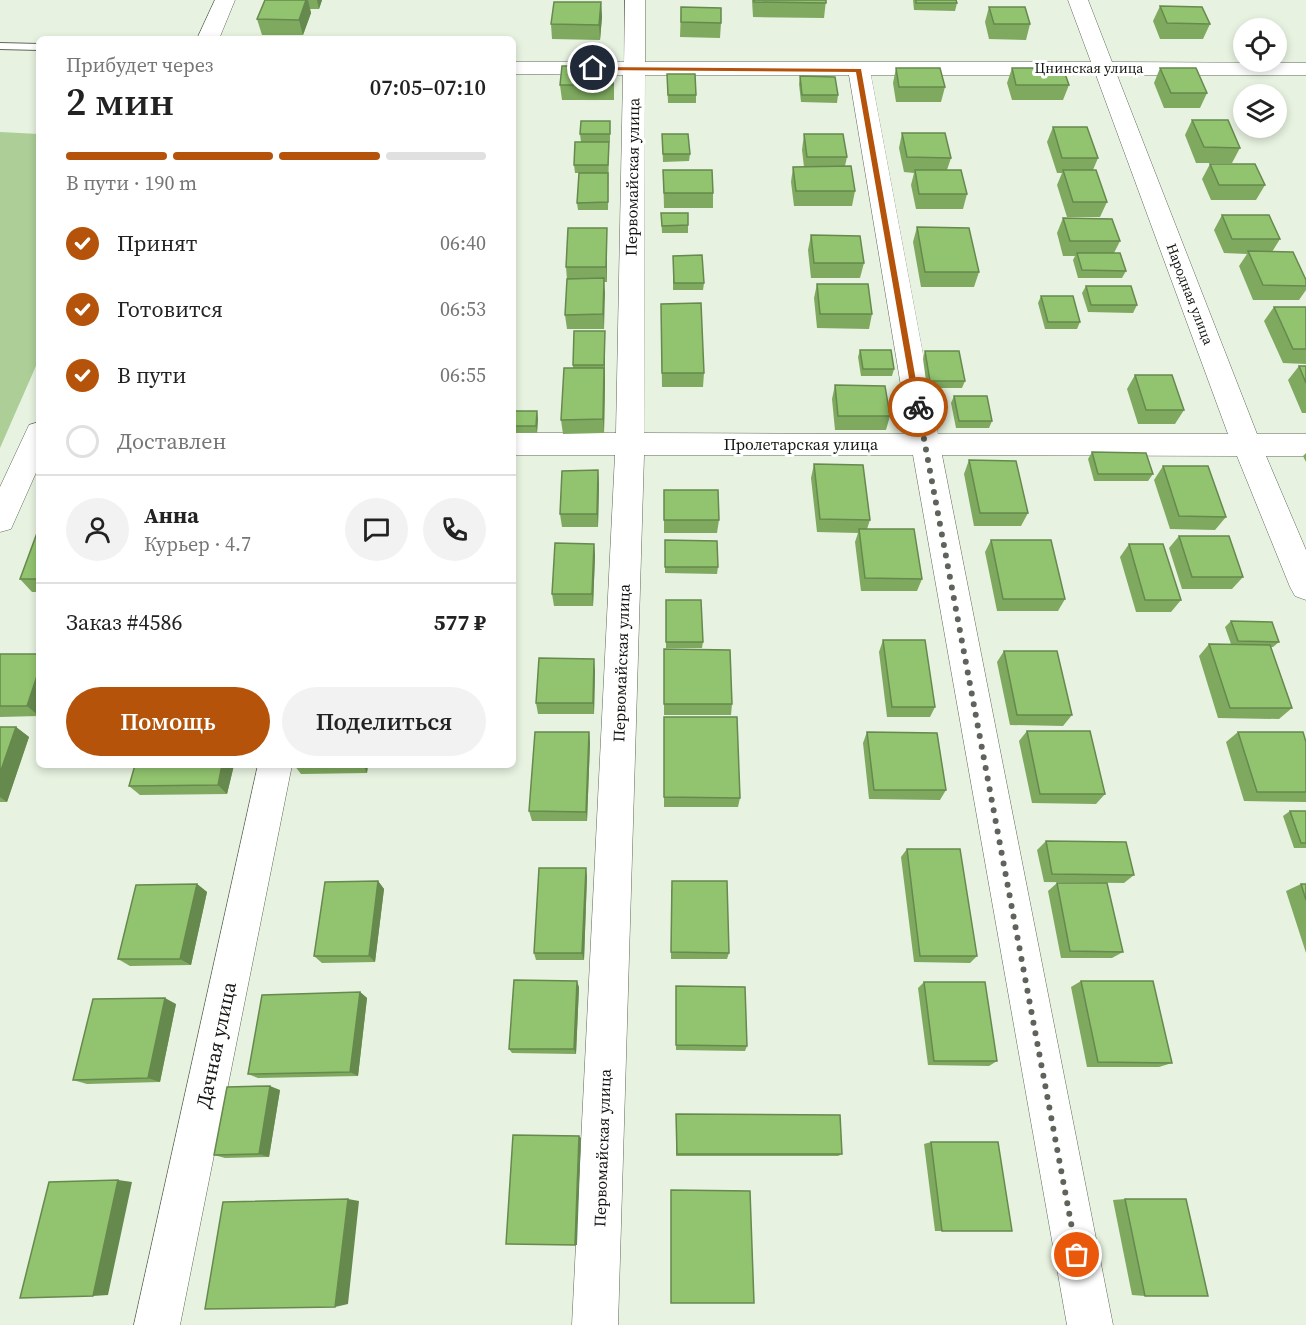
<!DOCTYPE html>
<html lang="ru">
<head>
<meta charset="utf-8">
<style>
  :root { --surface:#fff; --page:#f2f2f2; --text:#222; --muted:#767676; --line:#e0e0e0; --accent:#b45309 }
  body { margin:0; font-family:"Source Serif 4",serif; background:var(--page); color:var(--text); height:100vh; display:flex; flex-direction:column; font-size:22px; white-space:nowrap }
  * { box-sizing:border-box; margin:0 }
  p { font-size:20px; color:var(--muted) }
  .icon { flex:none; width:33px; height:33px; fill:none; stroke:currentColor; stroke-width:2; stroke-linecap:round; stroke-linejoin:round }
  .map { position:relative; flex:1; overflow:hidden }
  .panel { position:absolute; left:36px; top:36px; width:480px; height:732px; display:flex; flex-direction:column; background:var(--surface); border-radius:9px; box-shadow:0 3px 9px #0003 }
  .panel>* { flex:none }
  .tools { position:absolute; left:1233px; top:18px; display:grid; gap:12px }
  .tools a { display:grid; place-items:center; width:54px; height:54px; border-radius:50%; background:var(--surface); box-shadow:0 3px 9px #0003; font-size:30px }
  .pin { position:absolute; display:grid; place-items:center; width:51px; height:51px; color:#fff; margin:-26px; border:3px solid #fff; border-radius:50%; box-shadow:0 2px 6px #0007 }
  .courier { position:absolute; display:grid; place-items:center; width:60px; height:60px; margin:-30px; border:4px solid #b45309; border-radius:50%; background:#fff; color:#222; box-shadow:0 2px 8px #0007 }
  .head em { font-style:normal; font-weight:600 }
  .head div { display:flex; flex-direction:column-reverse }
  .head { display:flex; align-items:center; justify-content:space-between; height:102px; padding:0 30px }
  h1 { font-size:39px; font-weight:600; line-height:45px }
  .bar { display:grid; grid-template-columns:repeat(4,1fr); gap:9px 6px; align-content:center; height:72px; padding:0 30px }
  .bar i { height:8px; border-radius:4px; background:var(--line) }
  .bar .active { background:var(--accent) }
  .bar p { grid-column:span 4 }
  .line { display:flex; align-items:center; gap:15px; padding:0 30px; border-top:2px solid var(--line) }
  .line div { flex:1 }
  .round { display:grid; place-items:center; flex:none; width:63px; height:63px; border-radius:32px; background:var(--page) }
  ol { padding:0 30px; list-style:none }
  li { display:flex; align-items:center; gap:18px; height:66px }
  li p { margin-inline-start:auto }
  li .icon { padding:6px; border-radius:50%; background:var(--accent); color:#fff; stroke-width:4 }
  li:last-child { color:var(--muted) }
  li i { width:33px; height:33px; border:3px solid var(--line); border-radius:50% }
  .action { display:flex; gap:12px; margin-top:auto; padding:12px 30px }
  .action a { flex:1; height:69px; border-radius:36px; background:var(--accent); color:#fff; font-size:24px; font-weight:600; line-height:69px; text-align:center }
  .action a+a { background:var(--page); color:var(--text) }
  .map>svg:first-child { display:block }
  .green { fill:#adcf97 }
  .lines { fill:none; stroke-linecap:round; stroke-linejoin:round }
  .lane-casing { stroke:#5f6959; stroke-width:2 }
  .street-casing { stroke:#5f6959; stroke-width:1 }
  .lane { fill:#fff; fill-rule:evenodd }
  .street { fill:#fff; fill-rule:evenodd }
  .wall { fill:#7ea95f }
  .shaded-wall { fill:#66894e }
  .building { fill:#92c46f; stroke:#66894e; stroke-width:1.5 }
  .route { fill:#b45309 }
  .done { stroke:#5e645a; stroke-width:6; stroke-dasharray:0 10.8 }
  .labels { text-anchor:middle; stroke-width:6; stroke-linejoin:round; paint-order:stroke }
  .far-street-label { font-size:14px; fill:#141812; stroke:#fff }
  .street-label { font-size:16px; fill:#141812; stroke:#fff }
  .near-street-label { font-size:20px; fill:#141812; stroke:#fff }
</style>
</head>
<body>
<div class="map">
<svg width="1306" height="1325" viewBox="0 0 1306 1325">
  <rect width="100%" height="100%" fill="#e7f2e0"/>
  <path class="green" d="M0,132L39,134V359L0,448Z"/>
  <g class="lines">
    <defs>
      <path id="lane" d="M0,43L39,44V50L0,49Z"/>
      <path id="street" d="M215,0H235L219,39H197Z
        M625,0H645V62H1091L1068,0H1088L1112,62L1306,63V75H1117L1257,434H1306V456H1266L1306,550V600L1295,596L1290,587L1237,456L942,455L1113,1325H1067L913,455H644L618,1325H572L615,455H513V433H616L623,75L513,74V62H624ZM645,75H849L909,434L644,433ZM871,75H1096L1228,434H938Z
        M39,422V466L11,529L0,532V487L29,425Z
        M258,765H292L180,1325H134Z"/>
    </defs>
    <use href="#lane" class="lane-casing"/>
    <use href="#street" class="street-casing"/>
    <use href="#lane" class="lane"/>
    <use href="#street" class="street"/>
  </g>
  <path class="wall" d="M265,0H322L319,9H310L311,13L303,35H262L257,19Z
    M752,0H826L824,18L753,17Z
    M913,0H956L957,3L955,11L914,10Z
    M601,2L602,17L600,40L552,39L551,24Z
    M1160,6L1210,24L1203,39H1160L1153,21Z
    M681,7L721,23L720,38L680,37Z
    M989,7L1030,24L1026,40L989,39L985,22Z
    M614,66V100H562L560,85Z
    M896,68L945,87L941,102H896L893,83Z
    M1012,68L1069,85L1063,100H1012L1007,83Z
    M1160,68L1207,93L1200,108H1164L1154,83Z
    M667,74L696,95V103H668Z
    M800,76L838,95L837,103L801,102L799,84Z
    M1192,120L1240,148L1232,163H1196L1185,135Z
    M610,121V142H581L580,134Z
    M1053,127L1098,158L1093,170L1107,202L1100,217H1067L1057,185L1062,173H1057L1047,142Z
    M902,133L951,158L947,170L967,194L963,209H916L911,185L914,173L904,172L899,148Z
    M662,134L690,154L689,161L663,162Z
    M804,134L847,157L845,166L855,191L852,206H794L791,182L793,167H804L802,150Z
    M609,142L608,210H578L577,203L600,173H575L574,165Z
    M1210,164L1265,185L1256,200H1211L1202,179Z
    M663,170L713,193V208H664Z
    M661,213L688,225V233H662Z
    M1222,215L1280,239L1272,252L1306,280V290L1299,300H1253L1239,266L1247,254L1224,253L1214,230Z
    M1063,218L1120,241L1114,253L1126,271L1122,278H1078L1073,260L1075,256H1063L1057,233Z
    M917,227L979,272L974,287H921L913,242Z
    M811,235L864,263L860,278H811L808,250Z
    M607,243V282H604V329H567L565,315L567,280L566,267Z
    M673,256L704,283L703,290H673Z
    M817,284L872,314L869,329L817,328L814,298Z
    M1086,286L1137,305L1133,313L1088,312L1082,293Z
    M1041,296L1080,322L1077,329H1045L1038,303Z
    M1274,307H1306V364L1283,363L1264,321Z
    M661,318L704,373L703,387H662Z
    M605,331V382L604,433L563,434L561,420L573,368V365Z
    M860,350L894,369L892,376H861L858,357Z
    M925,351L965,381L962,388H927L923,359Z
    M1299,366H1306V413H1302L1288,380Z
    M1135,375L1184,410L1175,424H1138L1127,389Z
    M835,385L890,416L886,430H835L832,399Z
    M954,396L992,421L989,428H956L951,403Z
    M513,411L538,418L537,433H513Z
    M1092,452L1153,474L1148,481H1094L1088,459Z
    M1306,453V462L1303,456Z
    M969,460L1028,513L1021,526H974L964,474Z
    M814,464L870,520L867,529L922,579L917,591H861L855,542L858,533L817,532L811,478Z
    M1163,466L1226,517L1215,530L1170,529L1154,480Z
    M598,470L599,484L598,527H562L560,514Z
    M664,490L719,520L717,533H664Z
    M39,533V592H32L20,579Z
    M1179,536L1243,577L1232,589H1182L1169,548Z
    M665,540L718,567L717,574L665,573Z
    M991,540L1065,599L1058,611H997L985,552Z
    M594,544L595,556L593,606H554L552,594Z
    M1129,544L1181,600L1171,612H1136L1120,557Z
    M666,600L703,642L702,648H666Z
    M1231,621L1279,642L1273,647H1271L1292,708L1279,719L1218,718L1199,656L1209,644H1231L1225,627Z
    M883,640L935,707L930,717H887L879,652Z
    M664,649L732,704L731,715H664Z
    M1004,651L1072,715L1063,726L1010,725L997,662Z
    M0,654H39V716L0,717Z
    M595,670L594,714H538L536,703Z
    M664,717L740,798L738,807H664Z
    M0,727H16L29,737L7,802H0Z
    M1027,731L1105,794L1096,804L1032,803L1019,741Z
    M589,732L590,743L587,821H532L529,811Z
    M867,732L946,790L940,800L869,799L863,743Z
    M1238,732L1306,742V802L1244,801L1226,742Z
    M135,765H234L227,794L140,795L129,786Z
    M294,765H368L367,773L301,774Z
    M1290,811H1306V848H1294L1283,816Z
    M1046,841L1134,875L1124,883L1044,882L1037,850Z
    M907,849L977,956L970,963L914,962L901,857Z
    M587,876L584,960H536L534,953Z
    M378,881L384,889L375,962L322,963L314,956Z
    M1057,883L1123,952L1112,958H1061L1048,891Z
    M197,884L207,892L191,965L130,966L118,959Z
    M1301,884H1306V953L1286,891Z
    M671,889L729,953L727,959H671Z
    M1081,981L1172,1063L1159,1067H1087L1071,987Z
    M924,982L997,1061L989,1066L928,1065L918,988Z
    M676,986L747,1046L745,1051L676,1050Z
    M579,987L576,1054L512,1053L509,1049Z
    M360,992L367,998L358,1076L258,1078L248,1074Z
    M176,1004L160,1082L87,1084L73,1080Z
    M280,1090L269,1157L225,1158L214,1155Z
    M676,1114L842,1154L838,1156H676Z
    M931,1142L1012,1231H935L924,1144Z
    M1125,1199L1145,1296L1132,1295L1113,1200Z"/>
  <path class="shaded-wall" d="M306,0H308L311,13L303,35L299,20Z
    M317,0H322L319,9Z
    M601,2L602,17L600,40L599,25Z
    M607,228V282L606,267Z
    M604,278L605,293L604,329L603,314Z
    M605,331V382L604,433L603,419Z
    M537,411L538,418L537,433L536,426Z
    M598,470L599,484L598,527L597,514Z
    M594,544L595,556L593,606L592,594Z
    M594,659L595,670L594,714L593,703Z
    M39,670V716L27,706Z
    M16,727L29,737L7,802L0,797V773Z
    M589,732L590,743L587,821L586,812Z
    M222,765H234L227,794L218,785Z
    M363,765H368L367,773Z
    M586,868L587,876L584,960L582,953Z
    M378,881L384,889L375,962L369,956Z
    M197,884L207,892L191,965L180,959Z
    M577,981L579,987L576,1054L574,1049Z
    M360,992L367,998L358,1076L350,1072Z
    M165,998L176,1004L160,1082L148,1078Z
    M270,1086L280,1090L269,1157L259,1154Z
    M579,1136L581,1138L577,1245H575Z
    M118,1180L132,1182L108,1295L93,1296Z
    M348,1199L359,1201L348,1304L335,1307Z"/>
  <path class="building" d="M265,0H306L299,20L257,19Z
    M754,0H826V3L754,2Z
    M916,0H956L957,3H916Z
    M554,2H601L599,25L551,24Z
    M1160,6L1202,7L1210,24L1167,23Z
    M681,7L721,8V23L681,22Z
    M989,7H1025L1030,24H994Z
    M562,66H614L613,85H560Z
    M896,68H940L945,87H899Z
    M1012,68H1063L1069,85H1016Z
    M1160,68H1196L1207,93H1171Z
    M667,74H695L696,95H668Z
    M800,76L835,77L838,95H802Z
    M1192,120H1228L1240,148L1204,147Z
    M581,121H610V134H580Z
    M1053,127H1087L1098,158H1062Z
    M902,133H945L951,158L907,157Z
    M662,134H688L690,154H663Z
    M804,134H843L847,157H807Z
    M575,142H609L608,165H574Z
    M1210,164H1255L1265,185H1219Z
    M851,166L855,191H796L793,167Z
    M663,170H712L713,193H664Z
    M915,170H961L967,194H919Z
    M1063,170H1096L1107,202H1073Z
    M579,173H608V202L577,203Z
    M661,213H688V225L662,226Z
    M1222,215H1269L1280,239H1232Z
    M1063,218L1112,219L1120,241H1070Z
    M917,227L969,228L979,272H925Z
    M568,228H607L606,267H566Z
    M811,235L860,236L864,263H814Z
    M1248,251L1293,252L1306,280V286L1263,285Z
    M1077,253H1120L1126,271L1082,270Z
    M702,255L704,283H674L673,256Z
    M604,278L603,314L565,315L567,279Z
    M817,284H868L872,314H820Z
    M1086,286H1131L1137,305H1091Z
    M1041,296H1073L1080,322H1048Z
    M701,303L704,373H662L661,304Z
    M1274,307H1306V349H1293Z
    M574,331H605L604,365H573Z
    M860,350H891L894,369H863Z
    M925,351H959L965,381H930Z
    M1299,366H1306V383Z
    M564,368H604L603,419L561,420Z
    M1135,375H1172L1184,410H1146Z
    M835,385L885,386L890,416H838Z
    M954,396H987L992,421H959Z
    M513,411H537L536,426H513Z
    M1092,452L1146,453L1153,474H1098Z
    M969,460L1016,461L1028,513H980Z
    M814,464L863,465L870,520L820,519Z
    M1163,466H1208L1226,517L1179,516Z
    M598,470L597,514H560L562,471Z
    M664,490H718L719,520H664Z
    M859,529H914L922,579L865,578Z
    M37,533H39V579H20Z
    M1179,536H1229L1243,577H1192Z
    M665,540L717,541L718,567H665Z
    M991,540H1051L1065,599H1003Z
    M555,543L594,544L592,594H552Z
    M1129,544H1163L1181,600H1145Z
    M666,600H701L703,642H666Z
    M1231,621L1272,622L1279,642L1238,641Z
    M883,640H925L935,707H892Z
    M1209,644L1270,645L1292,708H1230Z
    M664,649L730,650L732,704H664Z
    M1004,651H1057L1072,715H1017Z
    M0,654H39V670L27,706H0Z
    M539,658L594,659L593,703H536Z
    M664,717H737L740,798L664,797Z
    M0,727H16L0,773Z
    M1027,731H1090L1105,794H1040Z
    M535,732H589L586,812L529,811Z
    M867,732L937,733L946,790H874Z
    M1238,732H1303L1306,742V792H1257Z
    M135,765H222L218,785L129,786Z
    M1290,811H1306V843H1301Z
    M1046,841L1126,842L1134,875L1052,874Z
    M907,849H960L977,956H920Z
    M539,868H586L582,953H534Z
    M378,881L369,956H314L325,882Z
    M672,881H727L729,953L671,952Z
    M1057,883H1107L1123,952L1070,951Z
    M197,884L180,959H118L136,885Z
    M1301,884H1306V900Z
    M514,980L577,981L574,1049H509Z
    M1081,981H1153L1172,1063L1098,1062Z
    M924,982H985L997,1061H934Z
    M676,986L745,987L747,1046L676,1045Z
    M360,992L350,1072L248,1074L262,995Z
    M165,998L148,1078L73,1080L93,999Z
    M270,1086L259,1154L214,1155L227,1087Z
    M676,1114L840,1115L842,1154H677Z
    M513,1135L579,1136L575,1245L506,1244Z
    M931,1142H998L1012,1231H942Z
    M118,1180L93,1296L20,1298L49,1182Z
    M671,1190L750,1191L754,1303H671Z
    M348,1199L335,1307L205,1309L223,1202Z
    M1125,1199H1186L1208,1296H1145Z"/>
  <path class="route" d="M591,67L861,69L921,409L914,407L856,72L593,70Z"/>
  <g class="lines">
    <path class="done" d="M918,407L1077,1255"/>
  </g>
  <g class="labels">
    <g class="far-street-label">
      <text x="1089" y="73">Цнинская улица</text>
      <text transform="translate(1190 294) rotate(69)" y="5">Народная улица</text>
    </g>
    <g class="street-label">
      <text transform="translate(632 177) rotate(-89)" y="6">Первомайская улица</text>
      <text x="801" y="450">Пролетарская улица</text>
      <text transform="translate(621 663) rotate(-88)" y="6">Первомайская улица</text>
      <text transform="translate(602 1148) rotate(-88)" y="6">Первомайская улица</text>
    </g>
    <g class="near-street-label">
      <text transform="translate(216 1045) rotate(-78)" y="7">Дачная улица</text>
    </g>
  </g>
</svg>
<div class="tools">
<a><svg class="icon" aria-label="locate" viewBox="0 0 24 24"><circle cx="12" cy="12" r="6"/><path d="M12 2v4M12 18v4M2 12h4M18 12h4"/></svg></a>
<a><svg class="icon" aria-label="layers" viewBox="0 0 24 24"><path d="M12 4l9 5-9 5-9-5zM3 14l9 5 9-5"/></svg></a>
</div>
<div class="pin" style="left:1077px;top:1255px;background:#ea580c"><svg class="icon" aria-label="bag" viewBox="0 0 24 24"><path d="M5 8h14l-1 12H6zM9 8a3 3 0 0 1 6 0"/></svg></div>
<div class="pin" style="left:593px;top:68px;background:#1f2937"><svg class="icon" aria-label="home" viewBox="0 0 24 24"><path d="M3 11l9-7 9 7M6 9v11h12V9"/></svg></div>
<div class="courier" style="left:918px;top:407px"><svg class="icon" aria-label="bike" viewBox="0 0 24 24"><circle cx="6" cy="16" r="4"/><circle cx="18" cy="16" r="4"/><path d="M6 16l4-8h5l3 8M10 8l3 8H6M13 5h3"/></svg></div>
<section class="panel">
<div class="head"><div><h1>2 мин</h1><p>Прибудет через</p></div><em>07:05–07:10</em></div>
<div class="bar"><i class="active"></i><i class="active"></i><i class="active"></i><i></i><p>В пути · 190 m</p></div>
<ol>
<li><svg class="icon" aria-label="check" viewBox="0 0 24 24"><path d="M5 12l5 5 9-10"/></svg>Принят<p>06:40</p></li>
<li><svg class="icon" aria-label="check" viewBox="0 0 24 24"><path d="M5 12l5 5 9-10"/></svg>Готовится<p>06:53</p></li>
<li><svg class="icon" aria-label="check" viewBox="0 0 24 24"><path d="M5 12l5 5 9-10"/></svg>В пути<p>06:55</p></li>
<li><i></i>Доставлен</li>
</ol>
<div class="line" style="height:108px"><a class="round"><svg class="icon" aria-label="person" viewBox="0 0 24 24"><circle cx="12" cy="8" r="4"/><path d="M4 21q1-7 8-7t8 7"/></svg></a><div><b>Анна</b><p>Курьер · 4.7</p></div><a class="round"><svg class="icon" aria-label="chat" viewBox="0 0 24 24"><path d="M4 5h16v11H9l-5 4z"/></svg></a><a class="round"><svg class="icon" aria-label="phone" viewBox="0 0 24 24"><path d="M5 4h4l2 5-3 2q2 4 5 5l2-3 5 2v4C11 20 4 13 5 4z"/></svg></a></div>
<div class="line" style="height:78px"><div>Заказ #4586</div><b>577 ₽</b></div>
<div class="action"><a>Помощь</a><a>Поделиться</a></div>
</section>
</div>
</body>
</html>
